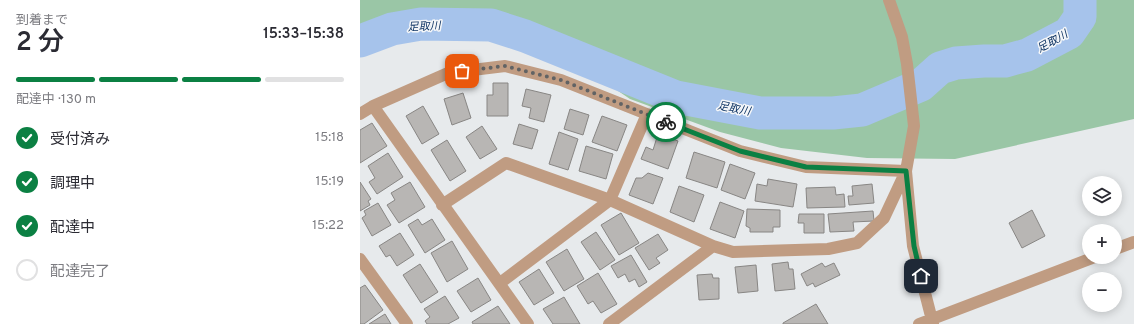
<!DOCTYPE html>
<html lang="ja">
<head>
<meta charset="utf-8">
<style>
  :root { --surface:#fff; --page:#f2f2f3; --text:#2b2b33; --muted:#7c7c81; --line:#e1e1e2; --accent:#0b8043 }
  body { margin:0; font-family:Overpass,"Noto Sans JP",sans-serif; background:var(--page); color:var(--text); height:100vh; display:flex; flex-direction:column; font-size:15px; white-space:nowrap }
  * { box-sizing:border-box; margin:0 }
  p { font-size:13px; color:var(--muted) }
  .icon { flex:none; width:22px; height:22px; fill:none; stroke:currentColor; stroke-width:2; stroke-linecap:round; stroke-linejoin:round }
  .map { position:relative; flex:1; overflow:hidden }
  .drawer { display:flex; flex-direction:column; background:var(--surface); width:360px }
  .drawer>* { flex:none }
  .tools { position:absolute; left:722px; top:176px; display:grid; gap:8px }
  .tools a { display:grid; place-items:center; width:40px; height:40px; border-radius:50%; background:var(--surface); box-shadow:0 2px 10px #0003; font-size:20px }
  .pin { position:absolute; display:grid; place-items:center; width:34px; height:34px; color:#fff; margin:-17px; border-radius:8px; box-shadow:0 2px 6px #0006 }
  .courier { position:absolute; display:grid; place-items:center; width:40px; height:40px; margin:-20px; border:3px solid #0b8043; border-radius:50%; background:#fff; color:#222; box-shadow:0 1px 5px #0007 }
  .overview em { font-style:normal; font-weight:600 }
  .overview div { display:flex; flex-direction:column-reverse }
  .overview { display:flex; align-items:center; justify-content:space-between; height:68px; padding:0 16px }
  h1 { font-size:26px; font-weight:600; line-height:30px }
  .bar { display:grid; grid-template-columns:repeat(4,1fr); gap:6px 4px; align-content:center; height:48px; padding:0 16px }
  .bar i { height:5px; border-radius:3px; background:var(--line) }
  .bar .selected { background:var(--accent) }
  .bar p { grid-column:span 4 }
  ol { padding:0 16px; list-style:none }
  li { display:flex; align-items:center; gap:12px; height:44px }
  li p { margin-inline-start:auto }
  li .icon { padding:4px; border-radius:50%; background:var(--accent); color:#fff; stroke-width:4 }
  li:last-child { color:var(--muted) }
  li i { width:22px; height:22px; border:2px solid var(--line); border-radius:50% }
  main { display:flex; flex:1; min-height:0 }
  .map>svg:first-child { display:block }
  .forest { fill:#9ac6a6 }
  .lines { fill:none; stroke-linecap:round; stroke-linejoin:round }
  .river { stroke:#a6c3eb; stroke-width:33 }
  .building { fill:#b8b6b4; stroke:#888684 }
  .minor { stroke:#c09c82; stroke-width:12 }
  .done { stroke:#616364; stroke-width:4; stroke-dasharray:0 7.2 }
  .route { stroke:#0b8043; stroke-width:5 }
  .labels { text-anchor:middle; stroke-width:3; stroke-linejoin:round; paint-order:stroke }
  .water-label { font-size:11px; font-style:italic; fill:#0d3363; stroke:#f5f7f9 }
</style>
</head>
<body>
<main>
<section class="drawer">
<div class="overview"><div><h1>2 分</h1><p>到着まで</p></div><em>15:33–15:38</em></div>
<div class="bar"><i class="selected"></i><i class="selected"></i><i class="selected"></i><i></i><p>配達中 · 130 m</p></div>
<ol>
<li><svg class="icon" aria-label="check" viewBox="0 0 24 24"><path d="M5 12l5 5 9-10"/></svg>受付済み<p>15:18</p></li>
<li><svg class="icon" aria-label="check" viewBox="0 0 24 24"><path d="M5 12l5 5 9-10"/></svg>調理中<p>15:19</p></li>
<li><svg class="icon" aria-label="check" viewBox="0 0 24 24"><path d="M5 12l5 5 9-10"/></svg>配達中<p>15:22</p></li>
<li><i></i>配達完了</li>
</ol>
</section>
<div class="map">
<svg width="774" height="324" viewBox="0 0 774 324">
  <rect width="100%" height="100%" fill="#e7eaec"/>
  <path class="forest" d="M0,0H774V119L595,159L507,158L421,148L360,132L270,99L139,11L13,20L0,25Z"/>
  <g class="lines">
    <path class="river" d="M0,41L32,29L61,24L131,25L165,36L316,97L400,113H473L502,110L561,85L580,68L596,63L624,61H645L667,55L709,33L720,17V0"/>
  </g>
  <path class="building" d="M133,83H148V116H127V95H133Z
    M166,89L191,95L184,122L169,118L171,108L162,106Z
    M103,93L111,118L92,125L84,99Z
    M63,106L79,134L62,144L46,116Z
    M210,109L229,115L223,135L204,129Z
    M242,116L267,125L257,151L232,142Z
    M12,123L27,146L0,163V130Z
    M159,124L178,130L172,149L153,144Z
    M122,126L137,149L120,159L106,137Z
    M199,132L218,139L208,170L189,164Z
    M298,134L318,141L308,169L281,159L286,147L293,150Z
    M87,140L106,171L90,181L71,150Z
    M226,146L253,154L246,179L219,171Z
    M334,152L365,162L357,188L326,178Z
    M28,153L43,177L17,194L9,182L15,178L8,166Z
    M370,164L395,173L385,199L361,190Z
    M288,173L303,178L293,204L269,195L276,178H282Z
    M408,179L437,184L433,207L395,201L397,184L407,186Z
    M0,182L11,199L8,201L10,205L0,211Z
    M50,182L65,207L39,223L27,205L35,200L31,193Z
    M512,184L514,203L489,205L488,196H493L492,186Z
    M319,186L344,195L334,222L310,212Z
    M475,187L476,195L484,194L485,207L447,208L446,188Z
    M360,202L384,211L375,238L350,229Z
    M18,203L31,225L12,236L2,218L6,215L4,211Z
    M387,209L420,210V227H413V232H390V228L386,226Z
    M672,210L685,236L662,248L649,223Z
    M513,211L514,221L493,222L494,231L470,232L468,214Z
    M261,213L279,243L259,255L241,225Z
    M439,214H464V233H444V223H438Z
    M58,219L62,225L72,219L85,240L65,253L48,225Z
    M236,232L255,260L240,270L221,242Z
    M40,233L54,255L37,266L30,255L26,257L19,246Z
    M298,234L308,250L296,258L300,263L289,270L275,248Z
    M92,241L108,269L87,282L71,253Z
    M207,249L224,279L204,291L186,262Z
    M271,255L287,282L279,287L275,279L269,282L265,274L258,278L251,266Z
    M428,262L429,269H433L435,289L415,291L412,264Z
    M462,263L465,267L474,263L480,275L455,287L453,283L447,286L441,274Z
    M60,264L78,292L61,303L43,275Z
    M396,265L398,291L378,293L375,267Z
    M179,269L194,293L174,305L159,282Z
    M238,273L257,304L241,313L233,301L228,304L217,286Z
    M352,274L353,278H359V299L339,300L337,275Z
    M118,278L131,300L111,312L97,291Z
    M5,285L23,310L4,324H0V288Z
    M85,296L99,318L88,324H67L65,321L70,317L64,309Z
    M204,297L220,324H193L183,309Z
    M456,304L468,324H423V323Z
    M138,306L150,324H113L112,322Z
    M25,314L31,324H9Z"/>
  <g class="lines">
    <path class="minor" d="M529,0L542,37L547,64L554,126L546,171L553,246L573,324
      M13,106L168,324
      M0,114L13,106L88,73L145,66L201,80L380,151L446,167L546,171L524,218L497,243L468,249L373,252L353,246L250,200L146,163L82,205
      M755,249L774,242
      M0,259L47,324
      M140,283L250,200L287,114
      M249,324L353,246
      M559,324L735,257"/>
  </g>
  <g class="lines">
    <path class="done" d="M102,71L145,66L201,80L306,122"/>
    <path class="route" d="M306,122L380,151L446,167L546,171L554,246L561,276"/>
  </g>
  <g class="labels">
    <g class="water-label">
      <text transform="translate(64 26) rotate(-3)" y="4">足取川</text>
      <text transform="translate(692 41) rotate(-29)" y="4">足取川</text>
      <text transform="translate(374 108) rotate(11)" y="4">足取川</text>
    </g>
  </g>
</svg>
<div class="tools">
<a><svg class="icon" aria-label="layers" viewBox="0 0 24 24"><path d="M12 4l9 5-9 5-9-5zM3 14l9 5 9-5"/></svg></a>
<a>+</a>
<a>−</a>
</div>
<div class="pin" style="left:102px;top:71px;background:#ea580c"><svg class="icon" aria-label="bag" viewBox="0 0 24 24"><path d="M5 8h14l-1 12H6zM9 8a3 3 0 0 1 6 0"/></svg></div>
<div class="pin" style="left:561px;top:276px;background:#1f2937"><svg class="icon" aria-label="home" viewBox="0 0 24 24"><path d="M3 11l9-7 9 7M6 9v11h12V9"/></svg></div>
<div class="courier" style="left:306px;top:122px"><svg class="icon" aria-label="bike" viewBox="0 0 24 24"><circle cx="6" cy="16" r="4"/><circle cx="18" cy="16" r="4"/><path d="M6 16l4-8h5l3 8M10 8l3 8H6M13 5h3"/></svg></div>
</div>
</main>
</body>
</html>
